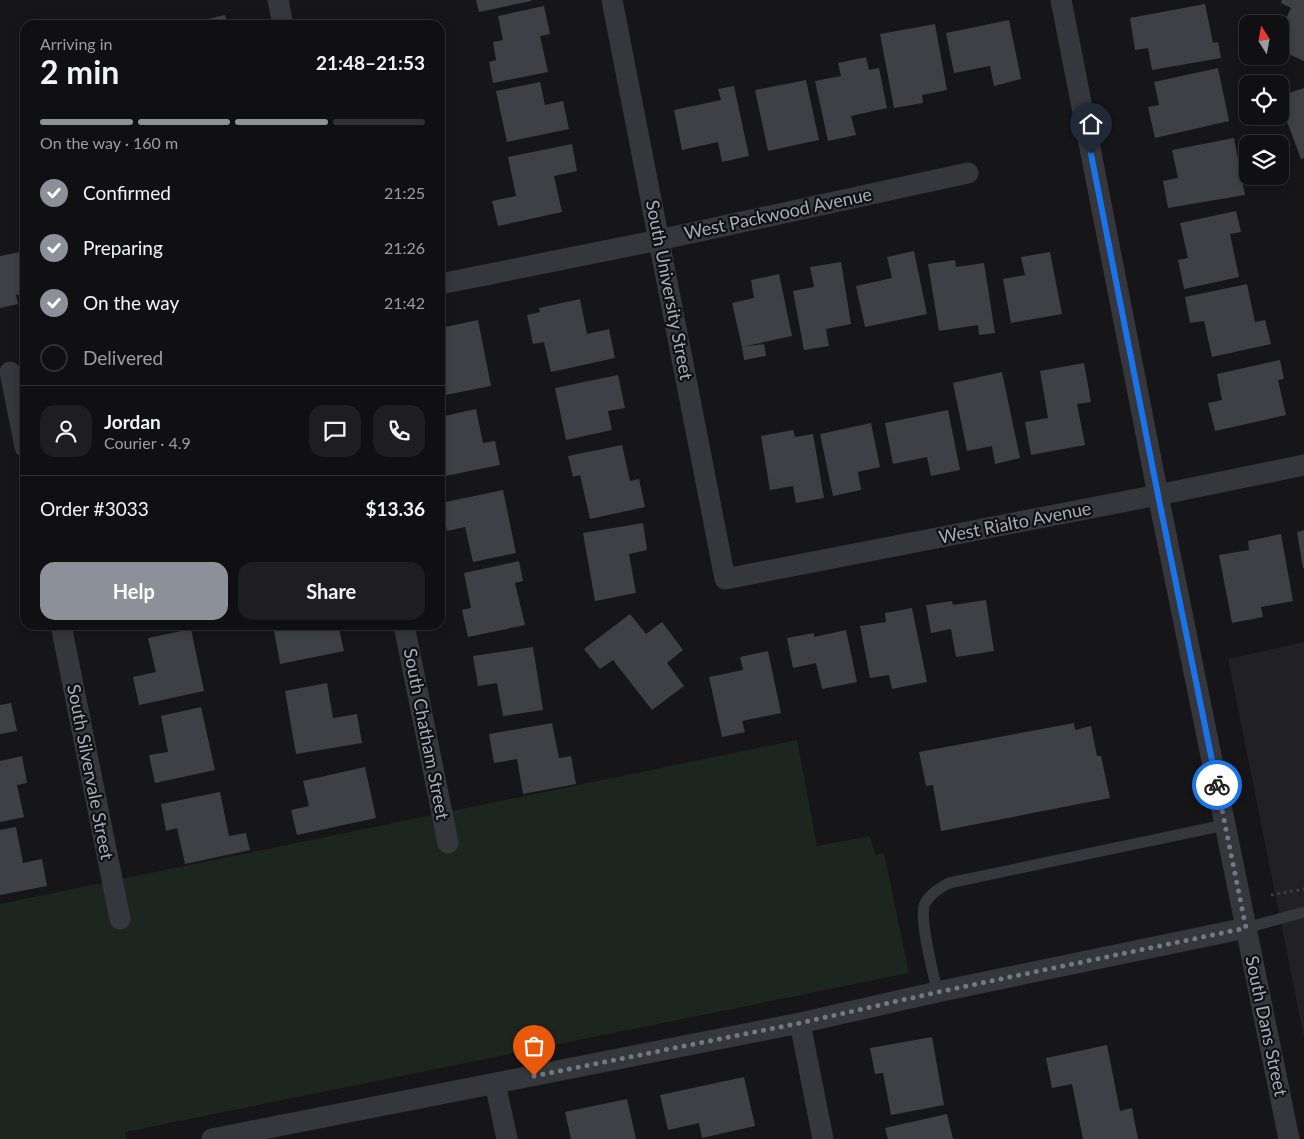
<!DOCTYPE html>
<html lang="en">
<head>
<meta charset="utf-8">
<style>
  :root { --surface:#101012; --page:#1e1e20; --text:#f1f3f6; --muted:#9c9d9f; --line:#303032; --accent:#8c9099 }
  body { margin:0; font-family:Lato,sans-serif; background:var(--page); color:var(--text); height:100vh; display:flex; flex-direction:column; font-size:19px; white-space:nowrap }
  * { box-sizing:border-box; margin:0 }
  p { font-size:16px; color:var(--muted) }
  .icon { flex:none; width:28px; height:28px; fill:none; stroke:currentColor; stroke-width:2; stroke-linecap:round; stroke-linejoin:round }
  .map { position:relative; flex:1; overflow:hidden }
  .drawer { position:absolute; left:20px; top:20px; width:425px; height:610px; display:flex; flex-direction:column; background:var(--surface); border-radius:15px; box-shadow:0 2px 8px #0003,0 0 0 1px var(--line) }
  .drawer>* { flex:none }
  .needle { width:32px; rotate:349deg }
  .controls { position:absolute; left:1239px; top:15px; display:grid; gap:10px }
  .controls a { display:grid; place-items:center; width:50px; height:50px; border-radius:10px; background:var(--surface); box-shadow:0 2px 8px #0003,0 0 0 1px var(--line); font-size:25px }
  .pin { position:absolute; display:grid; place-items:center; width:42px; height:42px; color:#fff; margin:-51px -21px; border-radius:50% 50% 50% 0; rotate:-45deg; box-shadow:0 0 5px #0007 }
  .pin .icon { rotate:45deg }
  .courier { position:absolute; display:grid; place-items:center; width:50px; height:50px; margin:-25px; border:4px solid #1a73e8; border-radius:50%; background:#fff; color:#222; box-shadow:0 1px 6px #0007 }
  .overview em { font-style:normal; font-weight:700 }
  .overview div { display:flex; flex-direction:column-reverse }
  .overview { display:flex; align-items:center; justify-content:space-between; height:85px; padding:0 20px }
  h1 { font-size:32px; font-weight:700; line-height:38px }
  .bar { display:grid; grid-template-columns:repeat(4,1fr); gap:8px 5px; align-content:center; height:60px; padding:0 20px }
  .bar i { height:6px; border-radius:4px; background:var(--line) }
  .bar .on { background:var(--accent) }
  .bar p { grid-column:span 4 }
  .line { display:flex; align-items:center; gap:12px; padding:0 20px; border-top:1px solid var(--line) }
  .line div { flex:1 }
  .round { display:grid; place-items:center; flex:none; width:52px; height:52px; border-radius:15px; background:var(--page) }
  ol { padding:0 20px; list-style:none }
  li { display:flex; align-items:center; gap:15px; height:55px }
  li p { margin-inline-start:auto }
  li .icon { padding:5px; border-radius:50%; background:var(--accent); color:#fff; stroke-width:4 }
  li:last-child { color:var(--muted) }
  li i { width:28px; height:28px; border:2px solid var(--line); border-radius:50% }
  .primary-button { display:flex; gap:10px; margin-top:auto; padding:10px 20px }
  .primary-button a { flex:1; height:58px; border-radius:15px; background:var(--accent); color:#fff; font-size:20px; font-weight:700; line-height:58px; text-align:center }
  .primary-button a+a { background:var(--page); color:var(--text) }
  .map>svg:first-child { display:block }
  .built { fill:#212125 }
  .green { fill:#1d261e }
  .building { fill:#3f4045 }
  .lines { fill:none; stroke-linecap:round; stroke-linejoin:round }
  .path { stroke:#3c3e44; stroke-width:3; stroke-dasharray:2.5 4; stroke-linecap:butt }
  .service { stroke:#36373d; stroke-width:11 }
  .minor { stroke:#36373d; stroke-width:21 }
  .done { stroke:#747881; stroke-width:5; stroke-dasharray:0 9 }
  .route { stroke:#1a73e8; stroke-width:6 }
  .labels { text-anchor:middle; stroke-width:4.5; stroke-linejoin:round; paint-order:stroke }
  .street-label { font-size:18px; fill:#a6acb9; stroke:#111113 }
</style>
</head>
<body>
<div class="map">
<svg width="1304" height="1139" viewBox="0 0 1304 1139">
  <rect width="100%" height="100%" fill="#161618"/>
  <path class="built" d="M1304,642V1038L1228,659Z"/>
  <path class="green" d="M797,740L817,846L870,836L875,855L884,853L909,973L125,1132L126,1139H0V904Z"/>
  <path class="building" d="M476,0H531V1L479,12Z
    M1282,0H1304V61L1280,50V32L1291,8L1281,3Z
    M1205,4L1213,43L1218,42L1221,58L1152,70L1148,48L1135,50L1130,18Z
    M544,6L550,34L540,36L548,72L493,83L489,62L496,60L493,42L503,40L498,16Z
    M225,15L228,25H200L199,21Z
    M405,19L406,25H376V24Z
    M1009,20L1021,79L994,86L990,66L954,73L946,33Z
    M935,24L947,90L922,95L923,103L894,108L880,34Z
    M866,57L869,70L879,68L887,108L851,116L856,135L828,141L815,81L841,76L838,63Z
    M1218,68L1229,121L1155,138L1148,107L1159,105L1154,82Z
    M806,80L819,140L768,151L755,90Z
    M540,82L545,105L563,101L569,129L507,142L496,91Z
    M734,86L749,156L722,162L718,142L682,150L674,110L721,100L718,89Z
    M1304,88V158L1301,159L1280,103V96Z
    M1234,138L1245,195L1168,208L1163,181L1178,178L1172,150Z
    M572,144L577,171L554,176L562,212L498,226L492,201L516,196L508,157Z
    M1236,211L1241,232L1230,234L1239,277L1184,289L1178,260L1188,258L1180,223Z
    M25,251V293L16,295L18,304L0,308V256Z
    M914,251L927,314L865,327L856,286L892,278L887,257Z
    M1050,252L1062,314L1011,323L1003,279L1025,275L1021,257Z
    M955,260L956,267L984,263L995,333L979,335L978,325L939,331L928,264Z
    M841,262L851,324L826,329L829,346L804,350L793,291L814,287L810,267Z
    M779,274L792,336L742,347L732,303L754,298L751,280Z
    M1247,284L1255,322L1265,320L1271,344L1212,357L1204,321L1190,323L1185,297Z
    M580,299L587,334L609,329L615,358L551,372L544,342L533,344L527,315L540,312L539,308Z
    M478,320L491,386L440,396V328Z
    M764,344L766,356L744,360L742,347Z
    M1280,360L1284,379L1278,380L1286,415L1215,431L1208,403L1222,400L1217,374Z
    M1084,363L1091,402L1077,404L1085,445L1031,455L1025,422L1048,418L1040,371Z
    M1002,372L1020,458L995,464L992,446L967,451L953,383Z
    M618,375L625,408L608,411L612,430L566,440L555,388Z
    M476,409L483,443L495,441L500,465L440,477V448H441L440,417Z
    M948,410L960,470L931,476L927,457L893,464L885,423Z
    M871,423L880,467L858,472L861,490L833,496L820,434Z
    M793,430L795,437L813,434L824,498L796,503L793,486L770,490L761,436Z
    M622,445L630,481L639,479L645,507L590,519L580,475L573,477L568,456Z
    M503,490L516,553L473,562L465,527L447,531L441,503Z
    M643,523L647,550L629,554L636,593L595,601L583,533Z
    M1304,530V568H1303L1297,532Z
    M1281,534L1293,601L1261,607L1263,617L1232,623L1219,555L1249,550L1248,541Z
    M519,561L523,581L515,583L525,625L468,637L462,610L471,608L464,573Z
    M986,600L994,651L956,657L951,629L931,633L926,605L952,601L953,605Z
    M912,608L927,682L892,689L889,675L870,678L860,626L886,622L885,613Z
    M630,614L646,634L662,622L683,650L667,663L684,686L652,710L613,660L600,669L584,649Z
    M273,625H338L344,651L280,664Z
    M191,629L204,691L139,705L133,677L156,672L148,638Z
    M846,630L857,682L822,689L816,663L793,668L787,638L814,633V637Z
    M533,647L543,710L503,716L497,683L478,686L473,656Z
    M768,651L781,713L742,721L745,732L722,737L709,677L743,670L740,657Z
    M327,683L333,718L357,714L362,743L296,754L285,691Z
    M11,703L17,731L0,734V705Z
    M201,707L215,770L155,783L149,755L168,752L161,716Z
    M552,723L559,758L571,756L576,784L523,794L517,759L494,763L489,734Z
    M1074,723L1075,730L1091,726L1097,756H1101L1110,798L941,831L933,785L926,786L919,752Z
    M22,756L27,783L17,785L24,817L0,822V761Z
    M365,767L376,818L297,835L291,810L309,806L303,781Z
    M220,792L229,836L246,833L250,850L185,864L177,828L166,831L161,804Z
    M16,827L23,863L42,859L47,886L0,895V830Z
    M932,1037L944,1105L891,1115L883,1073L875,1074L870,1048Z
    M1107,1045L1120,1111L1132,1108L1138,1139H1083L1072,1084L1052,1088L1046,1058Z
    M744,1077L755,1126L702,1138L699,1123L668,1130L660,1095Z
    M627,1099L636,1139H571L565,1112Z
    M947,1114L953,1139H888L885,1128Z"/>
  <g class="lines">
    <path class="path" d="M1271,895L1304,889"/>
    <path class="service" d="M1246,928L1304,912
      M937,992C934,974 918,918 925,903C931,893 940,888 949,883L1225,825"/>
    <path class="minor" d="M278,0L283,25
      M612,0L725,579L1158,495L1304,465
      M1061,0L1158,495L1289,1139
      M440,284L659,240L968,173
      M10,372L25,447
      M61,625L120,919
      M404,625L448,843
      M800,1023L823,1139
      M495,1083L507,1139
      M212,1139L800,1023L937,992L1246,928"/>
  </g>
  <g class="lines">
    <path class="done" d="M534,1076L800,1023L938,992L1246,928L1217,785"/>
    <path class="route" d="M1091,154L1158,495L1217,785"/>
  </g>
  <g class="labels">
    <g class="street-label">
      <text transform="translate(778 214) rotate(-12)" y="6">West Packwood Avenue</text>
      <text transform="translate(669 290) rotate(79)" y="6">South University Street</text>
      <text transform="translate(1015 523) rotate(-11)" y="6">West Rialto Avenue</text>
      <text transform="translate(426 734) rotate(79)" y="6">South Chatham Street</text>
      <text transform="translate(90 772) rotate(79)" y="6">South Silvervale Street</text>
      <text transform="translate(1266 1026) rotate(78)" y="6">South Dans Street</text>
    </g>
  </g>
</svg>
<div class="controls">
<a><svg class="needle" viewBox="-14 -14 28 28"><path d="M0-13l5 13h-10z" fill="#e53935"/><path d="M0 13l5-13h-10z" fill="#9c9d9f"/></svg></a>
<a><svg class="icon" aria-label="locate" viewBox="0 0 24 24"><circle cx="12" cy="12" r="6"/><path d="M12 2v4M12 18v4M2 12h4M18 12h4"/></svg></a>
<a><svg class="icon" aria-label="layers" viewBox="0 0 24 24"><path d="M12 4l9 5-9 5-9-5zM3 14l9 5 9-5"/></svg></a>
</div>
<div class="pin" style="left:534px;top:1076px;background:#ea580c"><svg class="icon" aria-label="bag" viewBox="0 0 24 24"><path d="M5 8h14l-1 12H6zM9 8a3 3 0 0 1 6 0"/></svg></div>
<div class="pin" style="left:1091px;top:154px;background:#1f2937"><svg class="icon" aria-label="home" viewBox="0 0 24 24"><path d="M3 11l9-7 9 7M6 9v11h12V9"/></svg></div>
<div class="courier" style="left:1217px;top:785px"><svg class="icon" aria-label="bike" viewBox="0 0 24 24"><circle cx="6" cy="16" r="4"/><circle cx="18" cy="16" r="4"/><path d="M6 16l4-8h5l3 8M10 8l3 8H6M13 5h3"/></svg></div>
<section class="drawer">
<div class="overview"><div><h1>2 min</h1><p>Arriving in</p></div><em>21:48–21:53</em></div>
<div class="bar"><i class="on"></i><i class="on"></i><i class="on"></i><i></i><p>On the way · 160 m</p></div>
<ol>
<li><svg class="icon" aria-label="check" viewBox="0 0 24 24"><path d="M5 12l5 5 9-10"/></svg>Confirmed<p>21:25</p></li>
<li><svg class="icon" aria-label="check" viewBox="0 0 24 24"><path d="M5 12l5 5 9-10"/></svg>Preparing<p>21:26</p></li>
<li><svg class="icon" aria-label="check" viewBox="0 0 24 24"><path d="M5 12l5 5 9-10"/></svg>On the way<p>21:42</p></li>
<li><i></i>Delivered</li>
</ol>
<div class="line" style="height:90px"><a class="round"><svg class="icon" aria-label="person" viewBox="0 0 24 24"><circle cx="12" cy="8" r="4"/><path d="M4 21q1-7 8-7t8 7"/></svg></a><div><b>Jordan</b><p>Courier · 4.9</p></div><a class="round"><svg class="icon" aria-label="chat" viewBox="0 0 24 24"><path d="M4 5h16v11H9l-5 4z"/></svg></a><a class="round"><svg class="icon" aria-label="phone" viewBox="0 0 24 24"><path d="M5 4h4l2 5-3 2q2 4 5 5l2-3 5 2v4C11 20 4 13 5 4z"/></svg></a></div>
<div class="line" style="height:65px"><div>Order #3033</div><b>$13.36</b></div>
<div class="primary-button"><a>Help</a><a>Share</a></div>
</section>
</div>
</body>
</html>
